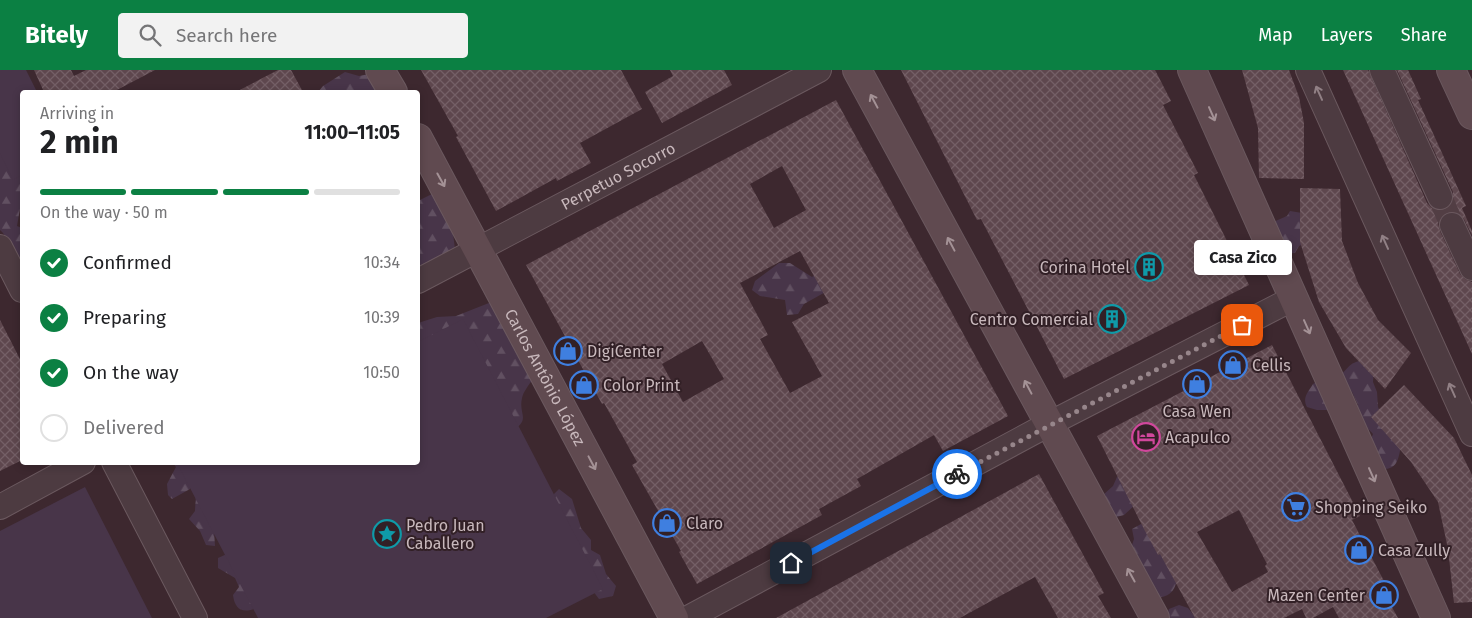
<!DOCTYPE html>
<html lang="en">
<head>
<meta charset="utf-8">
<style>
  :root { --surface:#fff; --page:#f2f2f2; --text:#202124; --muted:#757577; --line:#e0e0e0; --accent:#0b8043 }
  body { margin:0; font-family:"Fira Sans",sans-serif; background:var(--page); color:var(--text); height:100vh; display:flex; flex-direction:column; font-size:19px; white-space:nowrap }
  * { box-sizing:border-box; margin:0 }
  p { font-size:16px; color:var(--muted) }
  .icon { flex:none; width:28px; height:28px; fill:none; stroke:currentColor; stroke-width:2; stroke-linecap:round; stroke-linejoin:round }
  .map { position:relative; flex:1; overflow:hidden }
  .details { position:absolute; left:20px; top:20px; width:400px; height:375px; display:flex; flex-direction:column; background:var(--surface); border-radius:5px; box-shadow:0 2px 8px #0003 }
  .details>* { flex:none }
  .pin { position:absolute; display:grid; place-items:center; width:42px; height:42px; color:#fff; margin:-21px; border-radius:10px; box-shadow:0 2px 8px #0006 }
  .courier { position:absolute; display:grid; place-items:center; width:50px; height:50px; margin:-25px; border:4px solid #1a73e8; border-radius:50%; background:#fff; color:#222; box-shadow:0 1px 6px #0007 }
  .bubble { position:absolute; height:35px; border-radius:5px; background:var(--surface); box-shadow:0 2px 8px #0003; font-size:16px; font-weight:700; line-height:35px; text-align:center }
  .overview em { font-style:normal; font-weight:700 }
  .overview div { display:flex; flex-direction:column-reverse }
  .overview { display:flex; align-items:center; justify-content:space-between; height:85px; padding:0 20px }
  h1 { font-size:32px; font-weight:700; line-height:38px }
  .bar { display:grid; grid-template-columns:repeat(4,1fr); gap:8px 5px; align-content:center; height:60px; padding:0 20px }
  .bar i { height:6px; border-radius:4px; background:var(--line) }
  .bar .selected { background:var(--accent) }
  .bar p { grid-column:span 4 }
  ol { padding:0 20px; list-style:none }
  li { display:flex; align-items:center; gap:15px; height:55px }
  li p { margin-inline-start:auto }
  li .icon { padding:5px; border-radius:50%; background:var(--accent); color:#fff; stroke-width:4 }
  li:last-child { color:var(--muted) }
  li i { width:28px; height:28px; border:2px solid var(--line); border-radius:50% }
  header { display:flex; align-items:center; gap:30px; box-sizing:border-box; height:70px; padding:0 25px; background:var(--accent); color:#fff }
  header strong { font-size:24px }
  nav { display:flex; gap:28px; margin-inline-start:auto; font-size:18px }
  .search { width:350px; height:45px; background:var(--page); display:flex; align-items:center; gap:12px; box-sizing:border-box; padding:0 18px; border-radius:5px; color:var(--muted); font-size:19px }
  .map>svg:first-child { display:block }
  .forest { fill:url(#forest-firs) }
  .green { fill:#483549 }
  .building { fill:url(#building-cross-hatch); fill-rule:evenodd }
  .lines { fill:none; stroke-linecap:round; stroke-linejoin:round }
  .street-tunnel { stroke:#523e44; stroke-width:24; stroke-dasharray:24 12; stroke-linecap:butt }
  .street-casing { stroke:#6b595f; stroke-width:26 }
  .secondary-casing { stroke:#6b595f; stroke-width:30 }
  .street { stroke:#4d3b41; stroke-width:24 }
  .secondary { stroke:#604a50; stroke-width:28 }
  .oneway { stroke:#918085 }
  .oneway2 { stroke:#a49296 }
  .done { stroke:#97868b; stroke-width:5; stroke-dasharray:0 9 }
  .route { stroke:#1a73e8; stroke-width:6 }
  .labels { text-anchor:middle; stroke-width:4; stroke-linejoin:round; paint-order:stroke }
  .street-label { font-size:16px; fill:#c8b8bc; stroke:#322026 }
  .poi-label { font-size:16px; fill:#c8b8bc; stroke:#322026; text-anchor:start }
</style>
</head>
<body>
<header>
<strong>Bitely</strong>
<div class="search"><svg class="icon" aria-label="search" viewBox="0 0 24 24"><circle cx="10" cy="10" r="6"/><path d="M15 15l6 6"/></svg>Search here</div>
<nav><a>Map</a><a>Layers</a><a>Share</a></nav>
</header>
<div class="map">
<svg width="1472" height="548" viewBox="0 0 1472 548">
  <defs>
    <pattern id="forest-firs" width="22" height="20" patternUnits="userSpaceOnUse" patternTransform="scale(1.25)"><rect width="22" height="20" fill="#483549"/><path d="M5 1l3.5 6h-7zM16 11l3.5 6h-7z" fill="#615061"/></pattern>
    <pattern id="building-cross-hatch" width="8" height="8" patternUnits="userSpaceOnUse" patternTransform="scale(1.25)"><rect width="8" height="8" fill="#5e474e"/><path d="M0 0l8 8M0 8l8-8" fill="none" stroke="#745f66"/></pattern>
  </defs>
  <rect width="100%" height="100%" fill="#3d282f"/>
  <path class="forest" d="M345,2L359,6L380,2L398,22H318L323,16Z
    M0,82L22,102V127L17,156L22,158V235C14,213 17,175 0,160Z
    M434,123L457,160L453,164L455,179L418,207V131Z
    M1290,141L1302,143L1304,174L1299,176L1295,183L1282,184L1271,153L1287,146Z
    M779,193H790L812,207L820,201L829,220L804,234L798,244L787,245L785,230L760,226L752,220L755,211Z
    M494,231L532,310C529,315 523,322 522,328C518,345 532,349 511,362L418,358V253L437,247L456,246Z
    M1366,290L1374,297L1373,312L1377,322L1378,337L1382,346L1402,371C1398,389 1399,401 1378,399L1371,369L1373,364C1367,355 1357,358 1347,358L1358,335L1352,322L1348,319L1330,340H1317L1307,337C1302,328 1308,322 1313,314C1320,309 1328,310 1336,307C1350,301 1345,292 1366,290Z
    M173,393H197L190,419L172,429L168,425L167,414L176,397Z
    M1126,403L1135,435L1124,445L1109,449L1103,425L1113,416L1117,407Z
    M559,419L572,429L581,458L591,470V480L600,485L606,504L616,516L613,526L599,529L590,517L552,426Z
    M196,422L214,461L215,476L206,475L200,461L189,449L195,441Z
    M1141,454L1146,456L1177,510C1174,523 1168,527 1156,528L1131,478L1134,469L1132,459Z
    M227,484L258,537C244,544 235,541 233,525L239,517L235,508L218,498V488Z
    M1179,535L1188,538L1196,548H1166L1169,539Z"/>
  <path class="green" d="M0,0H26L37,22H22V105L13,110L0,83Z
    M463,249L603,519L546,548H258L178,395L182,392H418V272Z
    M85,417L152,548H0V461Z"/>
  <path class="building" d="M34,0H71L74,6L86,0H155L113,22H44Z
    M278,0H291L303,22H236Z
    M421,0H621L642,39L580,73L591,93L557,111L556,108L496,141L456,67L458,66Z
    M670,0H724L732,15L662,53L645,22L673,6Z
    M901,0H1155L1171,31L1163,35L1198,103L1194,105L1249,215L1064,309L981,149L977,150Z
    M1242,0H1289L1299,27L1304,53V109L1259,108L1258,58Z
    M1343,0H1368L1427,133L1432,138L1445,140L1451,135L1453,122L1397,0H1408L1421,29L1418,30L1466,136L1462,138L1472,161V165L1464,149L1454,141L1446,143L1438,153L1440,161L1460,204L1465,209L1472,212V284Z
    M836,30L1008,346L943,381L934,365L857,409L861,416L819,439L822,445L697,514L679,482L681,481L632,395L637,392L604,333L602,334L526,195ZM782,96L806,140L774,158L750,114ZM800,181L829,233L792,252L822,306L790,323L760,269L768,265L740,213ZM702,271L724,309L683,332L662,294Z
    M1300,118L1340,119L1342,171L1358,213L1378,250L1411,283L1385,319L1346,278L1319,232L1300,172Z
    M0,250L22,293V390L0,401Z
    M1272,275L1360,446L1352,450L1384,511L1379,514L1398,548H1339L1333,537L1313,548H1306L1302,539L1284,548H1195L1160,484L1158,485L1145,461L1097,366ZM1239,440L1267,494L1265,496L1268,502L1232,522L1197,462Z
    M1404,315L1454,368L1472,405V532L1454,533L1448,479L1438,432L1411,392L1371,347Z
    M1039,404L1104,523L1098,526L1111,548H1058L1035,507L960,548H776Z"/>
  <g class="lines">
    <path class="street-tunnel" d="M1440,127L1452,155"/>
    <defs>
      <g id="street">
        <path d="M1308,0L1472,364"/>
        <path d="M1382,0L1440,127"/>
        <path d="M1452,155L1472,198"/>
        <path d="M0,177L22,220"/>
        <path id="s1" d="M418,211L819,0"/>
        <path d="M114,392L195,548"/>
        <path d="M0,437L83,392"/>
        <path d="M688,548L1049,354L1294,228"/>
      </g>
      <g id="secondary">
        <path d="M380,0L393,22"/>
        <path d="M857,0L1155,548"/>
        <path d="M1192,0L1436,548"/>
        <path d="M1451,0L1472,45"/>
        <path id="s2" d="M418,68L674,548"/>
      </g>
    </defs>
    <use href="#street" class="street-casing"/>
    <use href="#secondary" class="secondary-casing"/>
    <use href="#street" class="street"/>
    <use href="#secondary" class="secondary"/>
  </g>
  <defs><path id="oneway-shaft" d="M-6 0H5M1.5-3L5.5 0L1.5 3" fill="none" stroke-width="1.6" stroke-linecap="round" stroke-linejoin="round" transform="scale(1.25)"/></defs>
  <g class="oneway">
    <use href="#oneway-shaft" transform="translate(1319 23) rotate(-114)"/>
    <use href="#oneway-shaft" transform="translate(1385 172) rotate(-114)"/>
    <use href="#oneway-shaft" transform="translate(1452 320) rotate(-114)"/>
  </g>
  <g class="oneway2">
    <use href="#oneway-shaft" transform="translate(874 31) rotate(-118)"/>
    <use href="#oneway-shaft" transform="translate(1212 44) rotate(66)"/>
    <use href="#oneway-shaft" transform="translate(441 110) rotate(61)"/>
    <use href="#oneway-shaft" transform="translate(951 174) rotate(-118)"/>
    <use href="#oneway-shaft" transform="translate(1307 257) rotate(66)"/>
    <use href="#oneway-shaft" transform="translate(1028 317) rotate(-118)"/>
    <use href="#oneway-shaft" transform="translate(592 393) rotate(62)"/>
    <use href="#oneway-shaft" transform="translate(1372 405) rotate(66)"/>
    <use href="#oneway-shaft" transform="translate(1131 505) rotate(-119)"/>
  </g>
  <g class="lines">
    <path class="done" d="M957,404L1242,255"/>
    <path class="route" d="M791,493L957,404"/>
  </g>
  <defs>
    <symbol id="building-ring" viewBox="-11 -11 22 22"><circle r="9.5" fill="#322026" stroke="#0f9aa8" stroke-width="1.5"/><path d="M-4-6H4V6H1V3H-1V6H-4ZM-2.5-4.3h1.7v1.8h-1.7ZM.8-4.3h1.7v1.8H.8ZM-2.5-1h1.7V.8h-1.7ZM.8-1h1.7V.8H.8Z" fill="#0f9aa8"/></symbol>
    <symbol id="shop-ring" viewBox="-11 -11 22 22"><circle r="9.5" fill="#322026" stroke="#3f7fe0" stroke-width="1.5"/><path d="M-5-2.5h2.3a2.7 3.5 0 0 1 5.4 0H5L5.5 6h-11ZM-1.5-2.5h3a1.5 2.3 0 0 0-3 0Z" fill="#3f7fe0"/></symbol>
    <symbol id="hotel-ring" viewBox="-11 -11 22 22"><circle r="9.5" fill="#322026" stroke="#d1479c" stroke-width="1.5"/><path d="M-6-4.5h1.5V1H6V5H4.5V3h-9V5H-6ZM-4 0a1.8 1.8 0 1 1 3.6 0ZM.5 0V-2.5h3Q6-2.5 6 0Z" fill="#d1479c"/></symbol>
    <symbol id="supermarket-ring" viewBox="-11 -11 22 22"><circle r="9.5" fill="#322026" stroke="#3f7fe0" stroke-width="1.5"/><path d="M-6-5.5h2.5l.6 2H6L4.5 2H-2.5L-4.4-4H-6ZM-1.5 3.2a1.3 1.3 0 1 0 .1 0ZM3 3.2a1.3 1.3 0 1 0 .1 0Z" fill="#3f7fe0"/></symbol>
    <symbol id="sight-ring" viewBox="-11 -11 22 22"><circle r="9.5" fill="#322026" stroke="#0f9aa8" stroke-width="1.5"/><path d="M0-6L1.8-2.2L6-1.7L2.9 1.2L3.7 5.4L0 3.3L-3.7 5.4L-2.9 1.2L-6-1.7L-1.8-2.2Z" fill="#0f9aa8"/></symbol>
  </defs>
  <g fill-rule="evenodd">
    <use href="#building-ring" x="1133" y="181" width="32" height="32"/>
    <use href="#building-ring" x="1096" y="233" width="32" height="32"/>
    <use href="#shop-ring" x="552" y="265" width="32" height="32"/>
    <use href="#shop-ring" x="1217" y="279" width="32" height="32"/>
    <use href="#shop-ring" x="1181" y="298" width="32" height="32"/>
    <use href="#shop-ring" x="568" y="299" width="32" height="32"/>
    <use href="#hotel-ring" x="1130" y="351" width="32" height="32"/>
    <use href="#supermarket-ring" x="1280" y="421" width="32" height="32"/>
    <use href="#shop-ring" x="651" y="437" width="32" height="32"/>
    <use href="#sight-ring" x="371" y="448" width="32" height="32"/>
    <use href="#shop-ring" x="1343" y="464" width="32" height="32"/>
    <use href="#shop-ring" x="1368" y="509" width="32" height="32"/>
  </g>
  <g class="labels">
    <g class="street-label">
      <text dy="6" stroke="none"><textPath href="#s1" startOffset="226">Perpetuo Socorro</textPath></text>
      <text dy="6" stroke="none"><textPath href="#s2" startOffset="271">Carlos Antônio López</textPath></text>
    </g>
    <g class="poi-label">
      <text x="1130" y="203" text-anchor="end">Corina Hotel</text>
      <text x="1093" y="255" text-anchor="end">Centro Comercial</text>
      <text x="587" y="287">DigiCenter</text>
      <text x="1252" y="301">Cellis</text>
      <text x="603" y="321">Color Print</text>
      <text x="1197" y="347" text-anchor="middle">Casa Wen</text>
      <text x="1165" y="373">Acapulco</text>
      <text x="1315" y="443">Shopping Seiko</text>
      <text x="686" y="459">Claro</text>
      <text x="406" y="461">Pedro Juan<tspan x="406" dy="18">Caballero</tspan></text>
      <text x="1378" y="486">Casa Zully</text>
      <text x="1365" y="531" text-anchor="end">Mazen Center</text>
    </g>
  </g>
</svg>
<div class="pin" style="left:1242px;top:255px;background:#ea580c"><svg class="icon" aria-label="bag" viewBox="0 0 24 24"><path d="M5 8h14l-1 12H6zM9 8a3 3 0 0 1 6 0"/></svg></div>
<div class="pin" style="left:791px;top:493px;background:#1f2937"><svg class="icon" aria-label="home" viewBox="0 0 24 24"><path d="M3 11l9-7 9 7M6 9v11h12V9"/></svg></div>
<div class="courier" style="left:957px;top:404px"><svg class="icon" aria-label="bike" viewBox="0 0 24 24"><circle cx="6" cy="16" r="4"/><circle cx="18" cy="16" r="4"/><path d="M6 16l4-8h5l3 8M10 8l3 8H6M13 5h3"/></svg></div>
<div class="bubble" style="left:1194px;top:170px;width:98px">Casa Zico</div>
<section class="details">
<div class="overview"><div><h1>2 min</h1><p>Arriving in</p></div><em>11:00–11:05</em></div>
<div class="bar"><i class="selected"></i><i class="selected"></i><i class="selected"></i><i></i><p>On the way · 50 m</p></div>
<ol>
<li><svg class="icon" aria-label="check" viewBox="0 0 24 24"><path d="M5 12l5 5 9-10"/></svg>Confirmed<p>10:34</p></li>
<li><svg class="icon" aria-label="check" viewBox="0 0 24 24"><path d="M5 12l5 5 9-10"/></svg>Preparing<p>10:39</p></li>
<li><svg class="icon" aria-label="check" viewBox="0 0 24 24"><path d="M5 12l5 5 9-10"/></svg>On the way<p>10:50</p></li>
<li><i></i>Delivered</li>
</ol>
</section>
</div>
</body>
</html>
